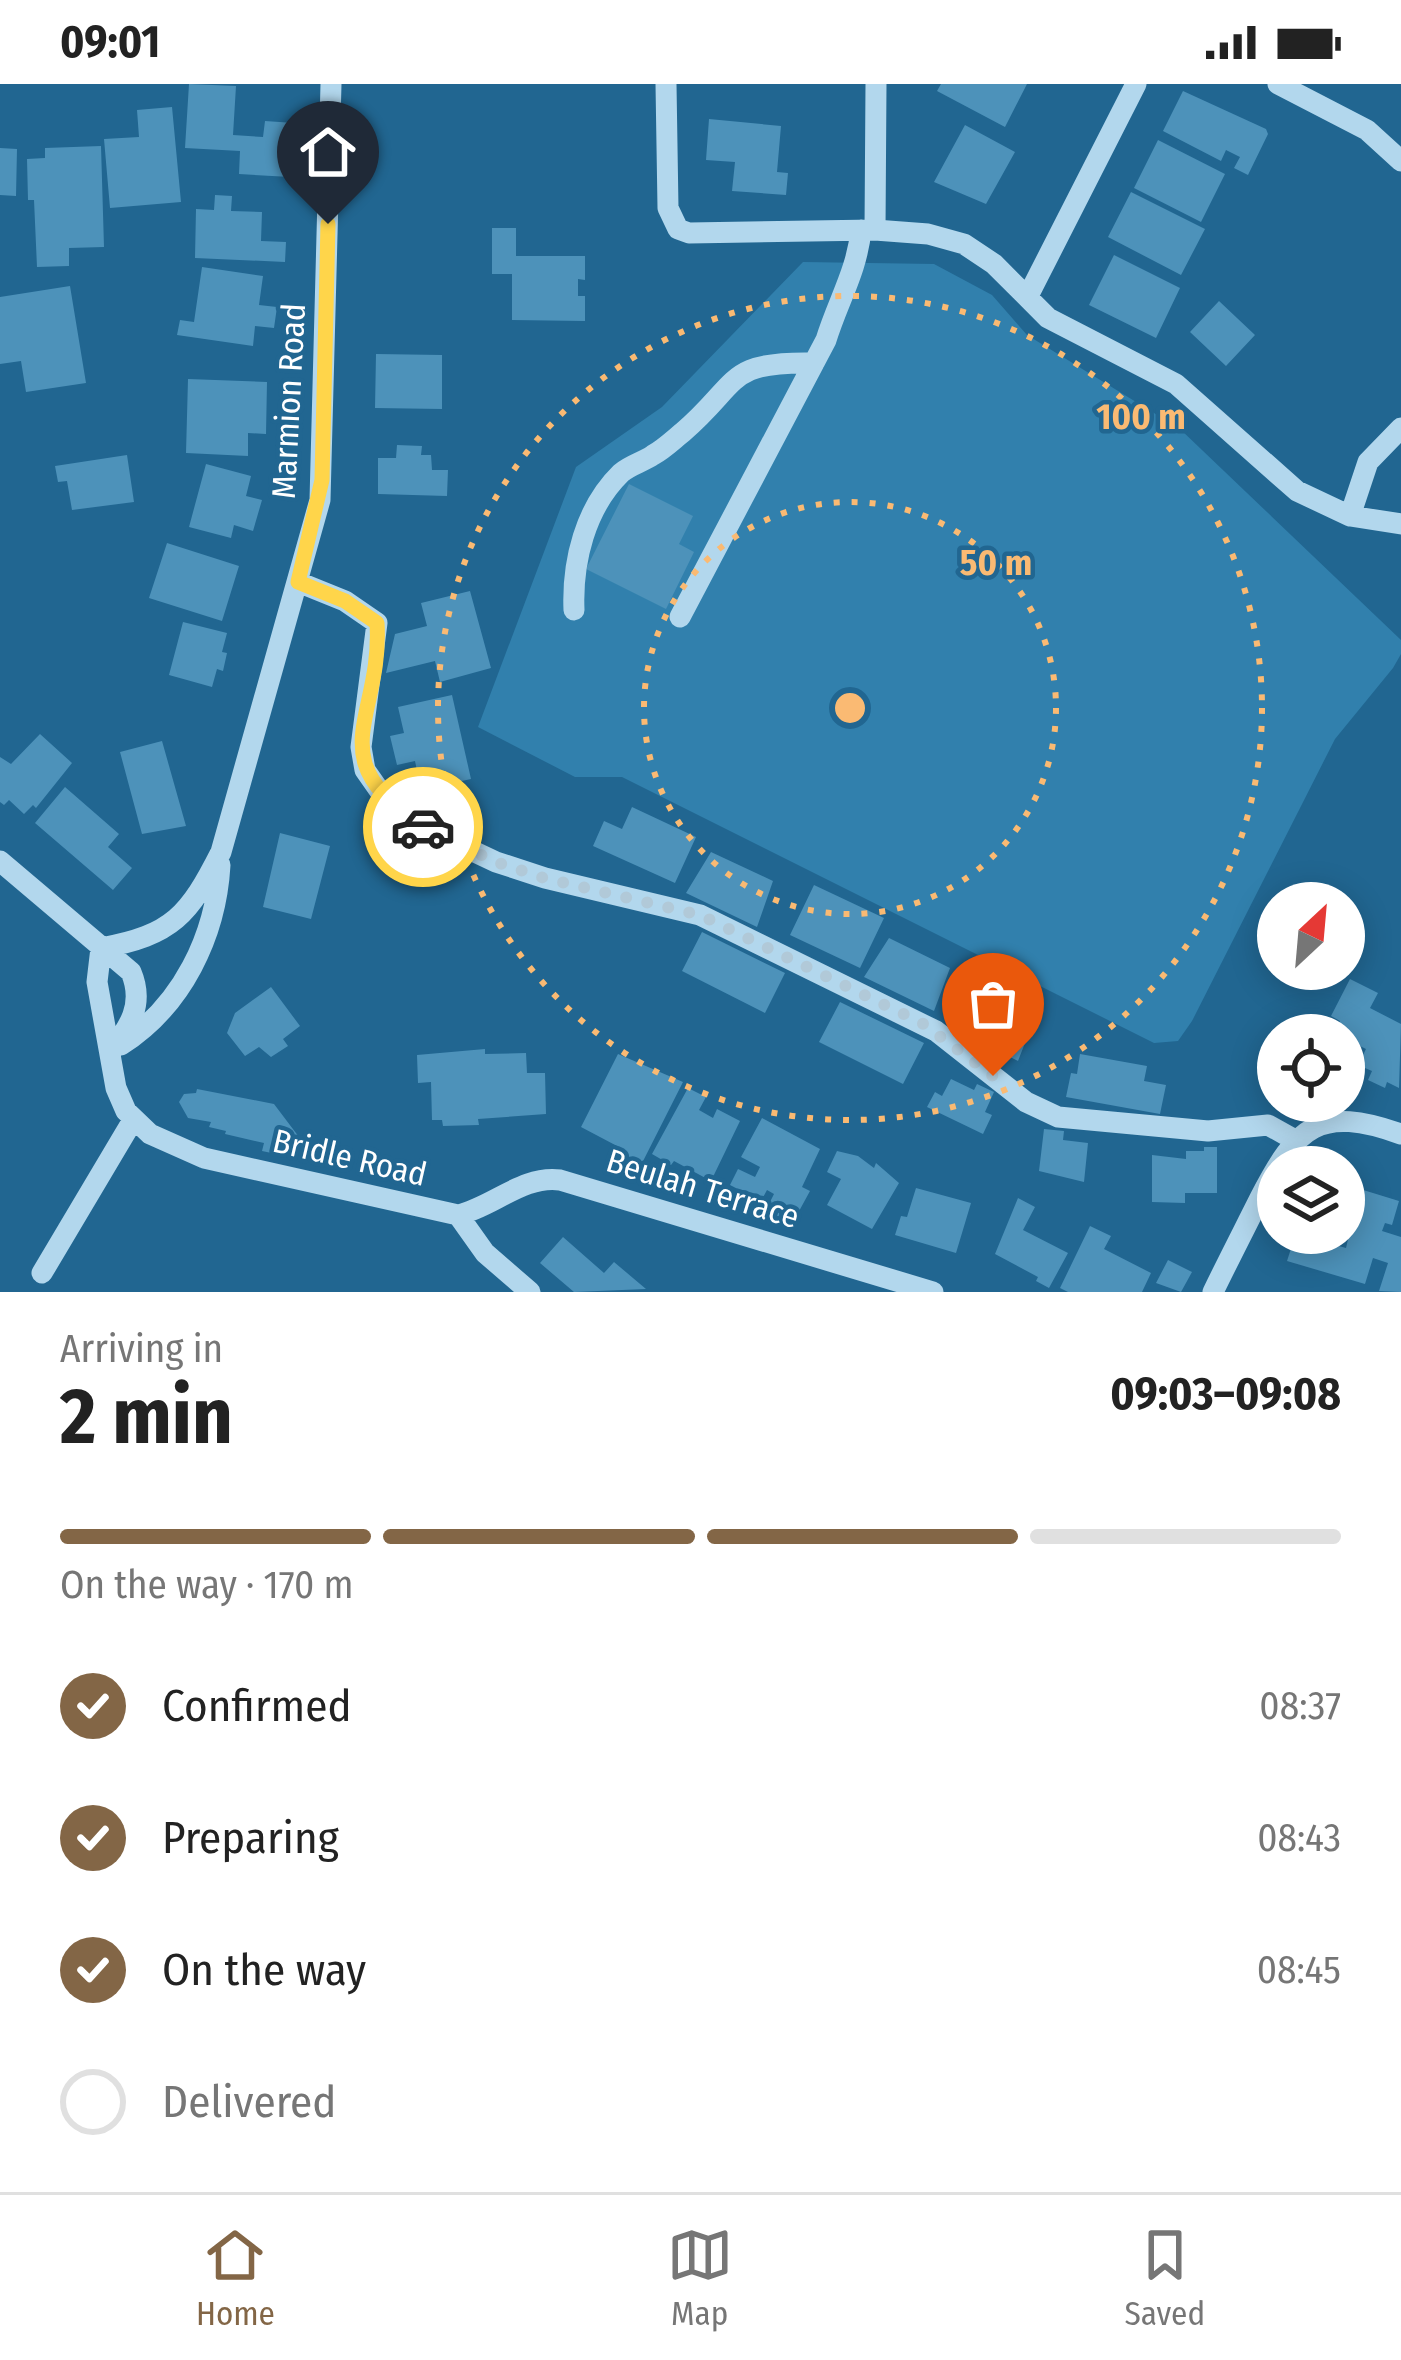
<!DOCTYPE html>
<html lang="en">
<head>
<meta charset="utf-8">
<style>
  :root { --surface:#fff; --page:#f6f6f6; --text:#222; --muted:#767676; --line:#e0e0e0; --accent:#836646 }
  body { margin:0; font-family:"Fira Sans Condensed",sans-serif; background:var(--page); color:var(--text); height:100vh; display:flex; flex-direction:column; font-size:45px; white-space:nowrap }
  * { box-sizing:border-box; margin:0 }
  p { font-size:39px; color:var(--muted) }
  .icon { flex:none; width:66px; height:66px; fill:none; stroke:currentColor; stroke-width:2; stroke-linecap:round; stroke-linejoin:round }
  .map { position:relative; height:1208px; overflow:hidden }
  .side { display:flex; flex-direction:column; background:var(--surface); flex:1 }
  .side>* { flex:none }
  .needle { width:78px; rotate:26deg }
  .buttons { position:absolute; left:1257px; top:798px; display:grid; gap:24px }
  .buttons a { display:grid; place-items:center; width:108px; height:108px; border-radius:50%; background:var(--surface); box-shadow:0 6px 30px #0003; font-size:60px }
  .pin { position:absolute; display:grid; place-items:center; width:102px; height:102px; color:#fff; margin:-123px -51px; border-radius:50% 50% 50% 0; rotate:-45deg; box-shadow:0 0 12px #0007 }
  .pin .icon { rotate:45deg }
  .courier { position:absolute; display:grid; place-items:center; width:120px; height:120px; margin:-60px; border:9px solid #ffd54a; border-radius:50%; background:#fff; color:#222; box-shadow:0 3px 15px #0007 }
  .overview em { font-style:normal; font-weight:700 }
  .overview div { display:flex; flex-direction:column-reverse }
  .overview { display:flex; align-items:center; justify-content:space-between; height:204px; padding:0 60px }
  h1 { font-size:78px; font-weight:700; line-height:90px }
  .bar { display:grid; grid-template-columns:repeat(4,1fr); gap:18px 12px; align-content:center; height:144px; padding:0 60px }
  .bar i { height:15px; border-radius:9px; background:var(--line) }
  .bar .selected { background:var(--accent) }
  .bar p { grid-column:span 4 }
  ol { padding:0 60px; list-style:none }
  li { display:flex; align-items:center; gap:36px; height:132px }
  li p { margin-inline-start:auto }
  li .icon { padding:12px; border-radius:50%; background:var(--accent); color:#fff; stroke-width:4 }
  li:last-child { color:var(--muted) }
  li i { width:66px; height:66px; border:6px solid var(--line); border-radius:50% }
  .status { display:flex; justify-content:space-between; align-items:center; height:84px; padding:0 60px; background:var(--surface); direction:ltr }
  .status svg { height:33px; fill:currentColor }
  .tab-bar { display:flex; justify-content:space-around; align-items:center; height:168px; border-top:3px solid var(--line); background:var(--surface); font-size:33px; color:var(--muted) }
  .tab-bar a { display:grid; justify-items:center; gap:6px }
  .tab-bar .selected { color:var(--accent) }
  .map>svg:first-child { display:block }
  .green { fill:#3180ad }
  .building { fill:#4d92ba }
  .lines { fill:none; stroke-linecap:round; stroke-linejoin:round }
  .minor { stroke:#b2d7ed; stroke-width:21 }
  .done { stroke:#b1c9d8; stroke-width:12; stroke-dasharray:0 21.6 }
  .route { stroke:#ffd54a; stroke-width:15 }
  .ring { fill:none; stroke:#faba73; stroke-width:6; stroke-dasharray:6 12 }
  .labels { text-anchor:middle; stroke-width:9; stroke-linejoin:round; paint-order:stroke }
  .street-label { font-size:33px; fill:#fff; stroke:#216691 }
  .centre { fill:#faba73; stroke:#216691; stroke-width:6 }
  .ring-label { font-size:36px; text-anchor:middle; font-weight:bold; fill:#faba73; stroke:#216691; stroke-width:9; stroke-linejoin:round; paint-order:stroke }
</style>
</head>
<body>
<div class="status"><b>09:01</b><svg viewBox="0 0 49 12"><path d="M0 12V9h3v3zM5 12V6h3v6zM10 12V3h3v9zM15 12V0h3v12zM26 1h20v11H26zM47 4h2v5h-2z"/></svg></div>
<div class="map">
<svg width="1401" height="1208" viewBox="0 0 1401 1208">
  <rect width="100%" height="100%" fill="#216691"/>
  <path class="green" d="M803,178L934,180L992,211L1027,251L1180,345L1401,556V570L1393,584L1335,655L1192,937L1178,957L1154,959L622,693H575L478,643L576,383L662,323Z"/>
  <path class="building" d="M189,0L236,2L233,51L263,53L265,37L294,39L290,93L239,90L240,67L185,64Z
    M941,0H1027L1005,43L937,7Z
    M1183,7L1266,45L1268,50L1248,91L1234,84L1240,73L1226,66L1221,77L1163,47Z
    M172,23L181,118L110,124L104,55L139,53L137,26Z
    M709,35L781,42L777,88L788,89L786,111L732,107L735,78L706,76Z
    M965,41L1015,68L986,120L934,98Z
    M1158,56L1225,90L1201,138L1134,104Z
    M101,62L104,163L69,164V182L37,183L34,116H28L27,75L45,74V64Z
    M0,64L17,65L16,112L0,111Z
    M1131,108L1205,145L1181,191L1108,153Z
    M215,111L232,112L231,127L262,128L261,157L286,158L285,178L195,174L196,125L214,126Z
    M492,144H516V172H585V196L578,195V212H585V237L512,236V190H492Z
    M1114,171L1180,204L1156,254L1089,221Z
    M202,183L263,192L259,221L277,223L274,244L255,242L253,262L177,251L180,236L194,238Z
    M70,202L86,299L26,308L21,277L0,280V213Z
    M1219,217L1255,251L1226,282L1190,248Z
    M376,270L442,271V325L375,324Z
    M188,295L267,298L266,350L248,349V372L186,369Z
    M397,361L422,362L421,371H431L432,386H448L447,412L378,410V374H396Z
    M127,371L134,418L72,426L67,397L58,398L55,382Z
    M206,380L251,392L246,412L262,416L253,447L234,441L231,454L189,443Z
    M629,400L693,432L679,460L694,468L666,525L586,485Z
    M167,459L239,482L222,537L149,514Z
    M470,507L491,584L440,598L435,577L386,589L395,550L427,542L421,519Z
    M183,538L227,549L222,568L227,569L223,587L217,585L212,603L169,591Z
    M452,611L471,695L421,706L415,677L397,681L390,652L404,649L398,623Z
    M40,650L72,679L36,724L33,721L24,730L9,716L4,721L0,718V673L11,680Z
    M162,657L186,742L142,750L120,668Z
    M65,703L119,750L108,763L132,784L113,806L35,739Z
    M632,723L696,753L675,799L593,762L604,737L622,745Z
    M280,749L330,762L311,835L263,823Z
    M711,768L773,797L757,843L686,809Z
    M814,801L884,834L860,884L790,851Z
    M702,848L785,889L765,929L682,887Z
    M889,854L950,884L934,927L864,893Z
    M1350,895L1378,909L1370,924L1401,940L1399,1004L1387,998L1385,1004L1368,996L1372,987L1358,981L1366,965L1360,962L1353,974L1344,969V951H1333L1340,937L1331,932Z
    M271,903L300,942L283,955L288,962L271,973L259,963L245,972L227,949L235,929Z
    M974,903L1035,933L1018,977L949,942Z
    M840,918L924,959L903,1000L819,958Z
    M485,965V970L526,969L527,989H545L546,1030L478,1035L479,1041L443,1042L442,1036H432L431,998L418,999L417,971Z
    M618,970L683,998L635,1093L609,1082L617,1062L581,1043Z
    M1080,970L1147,982L1144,997L1166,1001L1160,1030L1066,1013L1071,989L1077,990Z
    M951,995L974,1006L977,1000L994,1008L985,1028L992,1031L983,1050L927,1023L935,1008L942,1012Z
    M688,1004L706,1013L699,1026L713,1034L717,1025L740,1037L711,1097L674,1077L671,1081L652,1070Z
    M197,1005L274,1020L302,1057L286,1072L262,1067L264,1059L225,1050L226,1047L209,1043L211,1038L188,1034L179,1018L184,1010L196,1009Z
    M762,1034L820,1065L802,1103L810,1107L792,1140L766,1126L774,1110L767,1106L761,1117L730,1101L738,1085L755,1093L760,1083L741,1073Z
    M1044,1045L1064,1047L1063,1056L1088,1059L1084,1098L1039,1087Z
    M1204,1063H1217V1109H1185V1119L1152,1118V1071L1186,1075V1067H1204Z
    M837,1067L858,1072L874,1084L876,1079L899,1099L872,1145L827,1121L841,1095L827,1088Z
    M916,1104L971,1119L956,1169L895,1151L901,1132L907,1133Z
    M1360,1105L1399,1117L1392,1141L1385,1139L1382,1147L1401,1153V1208L1379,1207L1388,1179L1373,1174L1365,1200L1287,1177L1296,1149H1316L1330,1153L1328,1159L1346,1164Z
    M1018,1114L1035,1123L1023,1146L1068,1169L1049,1204L1036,1197L1038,1193L995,1170Z
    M1090,1142L1111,1152L1104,1165L1151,1189L1142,1208H1068L1060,1204Z
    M563,1153L604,1189L614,1178L646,1205L574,1208L540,1179Z
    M1168,1176L1192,1188L1181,1208L1156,1199Z"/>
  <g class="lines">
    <path class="minor" d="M666,0L668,124L678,145L689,149L875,146L928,150L964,160L994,180L1048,234L1176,300L1297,407L1350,432L1401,440
      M1278,0L1367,46L1401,77
      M875,146L876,0
      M1028,212L1136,0
      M1350,432L1368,378L1401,344
      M298,498L345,517L377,539L361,663L365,686L386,716L422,743L496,778L545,794L700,831L936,947L1026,1018L1058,1033L1208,1047L1268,1041L1295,1056
      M574,526C572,478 585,424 621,389C630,381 643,378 653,371C664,365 673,356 683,348C741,298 725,277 814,279
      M680,533L826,256C838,217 857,187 861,146
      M0,777L131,888C145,921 129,943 110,969
      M101,864C173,851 189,831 221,768L320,416L331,0
      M101,864L97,898L116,1004L126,1027L150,1050L204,1074L458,1131L485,1169L530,1208
      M121,961C182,922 216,852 220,781
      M458,1131C493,1123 523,1091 560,1096L933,1208
      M42,1189L133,1036
      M1213,1208C1228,1177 1244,1146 1260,1114C1297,1042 1319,1021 1401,1050"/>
  </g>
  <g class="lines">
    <path class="done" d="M423,743L496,778L544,794L700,831L922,939L993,992"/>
    <path class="route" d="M328,140L322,396L298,498L345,517L377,539C383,635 317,673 423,743"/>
  </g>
  <g class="ring">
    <circle cx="850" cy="624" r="206"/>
    <circle cx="850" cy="624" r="412"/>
  </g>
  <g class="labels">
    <g class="street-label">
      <text transform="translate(288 317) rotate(-87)" y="12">Marmion Road</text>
      <text transform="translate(350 1073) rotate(13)" y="12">Bridle Road</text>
      <text transform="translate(703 1104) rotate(17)" y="12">Beulah Terrace</text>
    </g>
  </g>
  <circle cx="850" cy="624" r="18" class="centre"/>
  <g class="ring-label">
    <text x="1141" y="345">100 m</text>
    <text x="996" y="491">50 m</text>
  </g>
</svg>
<div class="buttons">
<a><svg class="needle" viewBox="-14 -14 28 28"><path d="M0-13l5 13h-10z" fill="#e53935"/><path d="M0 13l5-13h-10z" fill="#767676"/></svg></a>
<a><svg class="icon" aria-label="locate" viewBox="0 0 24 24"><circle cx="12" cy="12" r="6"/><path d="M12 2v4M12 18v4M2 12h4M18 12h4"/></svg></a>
<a><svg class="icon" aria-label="layers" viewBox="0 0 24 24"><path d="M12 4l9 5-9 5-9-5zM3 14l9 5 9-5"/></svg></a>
</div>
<div class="pin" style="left:993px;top:992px;background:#ea580c"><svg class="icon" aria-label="bag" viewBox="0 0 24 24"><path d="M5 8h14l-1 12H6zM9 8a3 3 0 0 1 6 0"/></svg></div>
<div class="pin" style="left:328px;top:140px;background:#1f2937"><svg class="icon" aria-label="home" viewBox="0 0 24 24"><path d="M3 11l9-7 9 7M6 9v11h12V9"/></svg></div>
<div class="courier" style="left:423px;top:743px"><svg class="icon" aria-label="car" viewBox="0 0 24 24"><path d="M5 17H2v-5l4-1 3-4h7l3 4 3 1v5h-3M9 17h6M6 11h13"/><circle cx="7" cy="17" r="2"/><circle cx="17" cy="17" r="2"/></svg></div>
</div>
<section class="side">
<div class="overview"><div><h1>2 min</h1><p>Arriving in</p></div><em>09:03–09:08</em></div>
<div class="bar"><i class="selected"></i><i class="selected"></i><i class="selected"></i><i></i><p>On the way · 170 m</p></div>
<ol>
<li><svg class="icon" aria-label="check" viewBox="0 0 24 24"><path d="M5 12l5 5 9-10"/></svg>Confirmed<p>08:37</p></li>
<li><svg class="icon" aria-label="check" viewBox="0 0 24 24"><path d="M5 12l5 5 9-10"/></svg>Preparing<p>08:43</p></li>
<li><svg class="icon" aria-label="check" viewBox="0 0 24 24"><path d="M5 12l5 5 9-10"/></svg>On the way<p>08:45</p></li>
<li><i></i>Delivered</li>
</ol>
</section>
<nav class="tab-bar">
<a class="selected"><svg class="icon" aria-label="home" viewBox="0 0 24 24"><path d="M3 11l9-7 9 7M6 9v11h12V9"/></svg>Home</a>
<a><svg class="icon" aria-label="map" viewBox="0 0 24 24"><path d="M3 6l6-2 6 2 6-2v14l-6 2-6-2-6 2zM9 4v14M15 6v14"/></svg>Map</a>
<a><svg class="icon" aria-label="saved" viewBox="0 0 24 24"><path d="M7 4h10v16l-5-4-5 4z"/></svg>Saved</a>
</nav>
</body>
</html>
